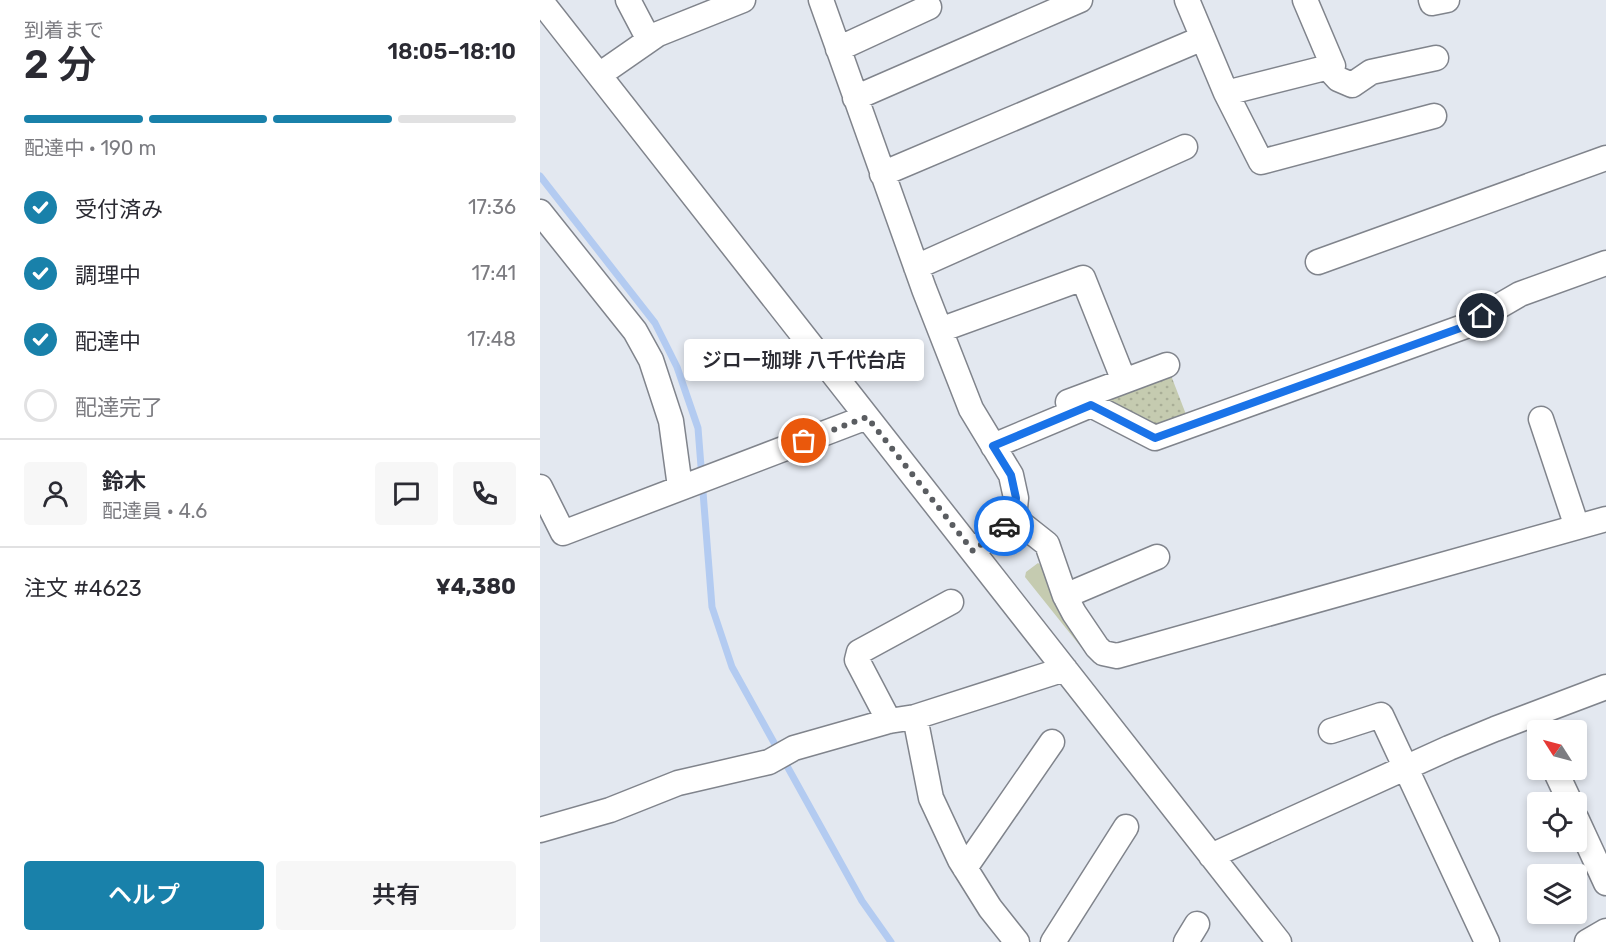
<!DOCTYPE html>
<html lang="ja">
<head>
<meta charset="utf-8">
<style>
  :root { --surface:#fff; --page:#f7f7f7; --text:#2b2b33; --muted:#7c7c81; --line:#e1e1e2; --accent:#1981aa }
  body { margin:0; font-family:Rubik,"Noto Sans JP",sans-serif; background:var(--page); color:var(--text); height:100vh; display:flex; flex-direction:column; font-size:22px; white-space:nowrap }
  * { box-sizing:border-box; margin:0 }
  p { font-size:20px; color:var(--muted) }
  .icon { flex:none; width:33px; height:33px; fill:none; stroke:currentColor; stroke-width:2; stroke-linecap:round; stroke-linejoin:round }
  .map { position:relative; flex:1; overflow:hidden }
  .side { display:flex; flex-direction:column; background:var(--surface); width:540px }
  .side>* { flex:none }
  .needle { width:39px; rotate:306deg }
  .fabs { position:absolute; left:987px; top:720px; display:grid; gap:12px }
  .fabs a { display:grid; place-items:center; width:60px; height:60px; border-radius:6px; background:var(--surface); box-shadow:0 3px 9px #0003; font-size:30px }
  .pin { position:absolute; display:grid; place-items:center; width:51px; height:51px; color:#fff; margin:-26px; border:3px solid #fff; border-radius:50%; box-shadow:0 2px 6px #0007 }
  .courier { position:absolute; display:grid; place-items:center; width:60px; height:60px; margin:-30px; border:4px solid #1a73e8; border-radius:50%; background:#fff; color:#222; box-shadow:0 2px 8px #0007 }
  .bubble { position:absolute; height:42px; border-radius:6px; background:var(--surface); box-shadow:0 3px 9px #0003; font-size:20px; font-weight:600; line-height:42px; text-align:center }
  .overview em { font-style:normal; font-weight:600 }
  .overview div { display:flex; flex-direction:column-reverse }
  .overview { display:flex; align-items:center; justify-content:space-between; height:102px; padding:0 24px }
  h1 { font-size:39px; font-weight:600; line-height:45px }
  .bar { display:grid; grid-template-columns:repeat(4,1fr); gap:9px 6px; align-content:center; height:72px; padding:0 24px }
  .bar i { height:8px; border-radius:4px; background:var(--line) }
  .bar .active { background:var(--accent) }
  .bar p { grid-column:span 4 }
  .line { display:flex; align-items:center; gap:15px; padding:0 24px; border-top:2px solid var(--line) }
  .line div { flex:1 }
  .round { display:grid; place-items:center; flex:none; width:63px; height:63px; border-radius:6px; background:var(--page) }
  ol { padding:0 24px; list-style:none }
  li { display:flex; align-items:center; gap:18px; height:66px }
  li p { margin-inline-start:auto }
  li .icon { padding:6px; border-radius:50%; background:var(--accent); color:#fff; stroke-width:4 }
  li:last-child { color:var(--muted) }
  li i { width:33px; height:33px; border:3px solid var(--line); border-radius:50% }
  .primary-button { display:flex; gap:12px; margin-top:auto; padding:12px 24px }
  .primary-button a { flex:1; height:69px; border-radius:6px; background:var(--accent); color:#fff; font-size:24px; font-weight:600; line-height:69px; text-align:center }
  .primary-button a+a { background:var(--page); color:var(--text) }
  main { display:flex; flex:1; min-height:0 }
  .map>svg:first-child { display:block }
  .park { fill:url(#park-dots) }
  .garden { fill:#c5cbb0 }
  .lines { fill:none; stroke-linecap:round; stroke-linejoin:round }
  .stream { stroke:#b3cbf1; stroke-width:7 }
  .minor-casing { stroke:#80848c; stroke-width:27 }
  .minor { stroke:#fff; stroke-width:24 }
  .done { stroke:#5a5d61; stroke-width:6; stroke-dasharray:0 10.8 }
  .route { stroke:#1a73e8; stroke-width:8 }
</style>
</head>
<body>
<main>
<section class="side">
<div class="overview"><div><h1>2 分</h1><p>到着まで</p></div><em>18:05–18:10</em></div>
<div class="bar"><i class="active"></i><i class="active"></i><i class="active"></i><i></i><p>配達中 · 190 m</p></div>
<ol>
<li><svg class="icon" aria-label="check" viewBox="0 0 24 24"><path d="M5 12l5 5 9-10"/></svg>受付済み<p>17:36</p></li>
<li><svg class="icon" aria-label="check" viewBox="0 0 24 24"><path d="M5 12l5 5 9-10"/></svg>調理中<p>17:41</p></li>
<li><svg class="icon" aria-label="check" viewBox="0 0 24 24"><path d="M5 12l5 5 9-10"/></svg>配達中<p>17:48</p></li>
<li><i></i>配達完了</li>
</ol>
<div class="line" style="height:108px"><a class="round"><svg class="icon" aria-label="person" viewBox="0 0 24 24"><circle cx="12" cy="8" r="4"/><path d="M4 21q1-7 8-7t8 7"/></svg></a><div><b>鈴木</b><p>配達員 · 4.6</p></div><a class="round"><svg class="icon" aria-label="chat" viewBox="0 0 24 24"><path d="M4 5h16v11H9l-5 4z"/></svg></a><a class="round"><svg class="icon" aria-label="phone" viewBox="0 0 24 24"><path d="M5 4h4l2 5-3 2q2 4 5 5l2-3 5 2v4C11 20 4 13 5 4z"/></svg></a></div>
<div class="line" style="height:78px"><div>注文 #4623</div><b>¥4,380</b></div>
<div class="primary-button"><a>ヘルプ</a><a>共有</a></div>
</section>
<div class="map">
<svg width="1066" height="942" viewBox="0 0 1066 942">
  <defs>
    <pattern id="park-dots" width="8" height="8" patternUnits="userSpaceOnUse" patternTransform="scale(1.5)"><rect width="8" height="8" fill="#c5cbb0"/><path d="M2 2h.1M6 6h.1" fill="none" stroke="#a8ad96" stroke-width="1.8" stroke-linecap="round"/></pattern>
  </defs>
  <rect width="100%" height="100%" fill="#e3e8f0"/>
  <path class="park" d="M627,365L647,417L615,428L549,394Z"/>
  <path class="garden" d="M498,563L502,566L515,604L521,615L552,659L545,652L485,577L486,572Z"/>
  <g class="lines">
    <path class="stream" d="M0,176L115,323L137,367L158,428L172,607L192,667L322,901L351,942"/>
    <defs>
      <path id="minor" d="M0,0L739,942
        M88,0L109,40
        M281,0L384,289L431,409L471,475L476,498L474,518L433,551
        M647,0L686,93L793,66L765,0
        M891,0L892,3L907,0
        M298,49L389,7
        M787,67L798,79L812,85L831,72L896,58
        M59,75L118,34L203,0
        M686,93L721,162L894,116
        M315,98L540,0
        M342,174L663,38
        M0,212L95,331L111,360L131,421L140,487
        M778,262L1066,158
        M376,267L645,147
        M400,330L543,278L584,381
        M528,402L627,365
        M1001,419L1037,527
        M453,446L551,405L615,438L923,327L980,294L1066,263
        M0,487L23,533L327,417
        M474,518L507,544L525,596L534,613L557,647L563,653L577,656L1066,519
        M525,596L617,557
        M375,717L391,798L420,860L450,908L477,942
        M349,721L317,660L319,652L411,602
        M791,731L841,715L947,942
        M1015,770L1030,802
        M1036,818L1066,883
        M0,830L70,810L138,783L229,762L254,748L349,721L375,717L525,669
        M671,856L909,748L955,729L1066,687
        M425,868L512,742
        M513,942L586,827
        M646,942L657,924
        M1047,942L1066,931"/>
    </defs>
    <use href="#minor" class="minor-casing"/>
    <use href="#minor" class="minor"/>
  </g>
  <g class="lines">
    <path class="done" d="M264,441L327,417L433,551L464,526"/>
    <path class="route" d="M464,526L474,518L476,498L471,475L453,446L551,405L615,438L923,327L942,316"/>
  </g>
</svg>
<div class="fabs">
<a><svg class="needle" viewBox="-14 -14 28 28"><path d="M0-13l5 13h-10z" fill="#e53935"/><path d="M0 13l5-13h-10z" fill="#7c7c81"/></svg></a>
<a><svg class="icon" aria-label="locate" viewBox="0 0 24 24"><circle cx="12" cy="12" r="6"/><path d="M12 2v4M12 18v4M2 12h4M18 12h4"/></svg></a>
<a><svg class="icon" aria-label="layers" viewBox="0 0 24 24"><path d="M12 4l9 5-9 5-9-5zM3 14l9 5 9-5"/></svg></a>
</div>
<div class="pin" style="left:264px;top:441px;background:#ea580c"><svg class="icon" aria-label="bag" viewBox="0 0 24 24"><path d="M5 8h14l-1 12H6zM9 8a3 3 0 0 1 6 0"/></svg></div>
<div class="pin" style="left:942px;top:316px;background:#1f2937"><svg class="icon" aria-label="home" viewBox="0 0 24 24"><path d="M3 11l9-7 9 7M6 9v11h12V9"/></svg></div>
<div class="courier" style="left:464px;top:526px"><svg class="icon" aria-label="car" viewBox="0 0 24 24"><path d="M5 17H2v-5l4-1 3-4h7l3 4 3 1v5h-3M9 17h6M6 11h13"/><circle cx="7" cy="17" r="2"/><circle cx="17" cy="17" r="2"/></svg></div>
<div class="bubble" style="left:144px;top:339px;width:240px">ジロー珈琲 八千代台店</div>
</div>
</main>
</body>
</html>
